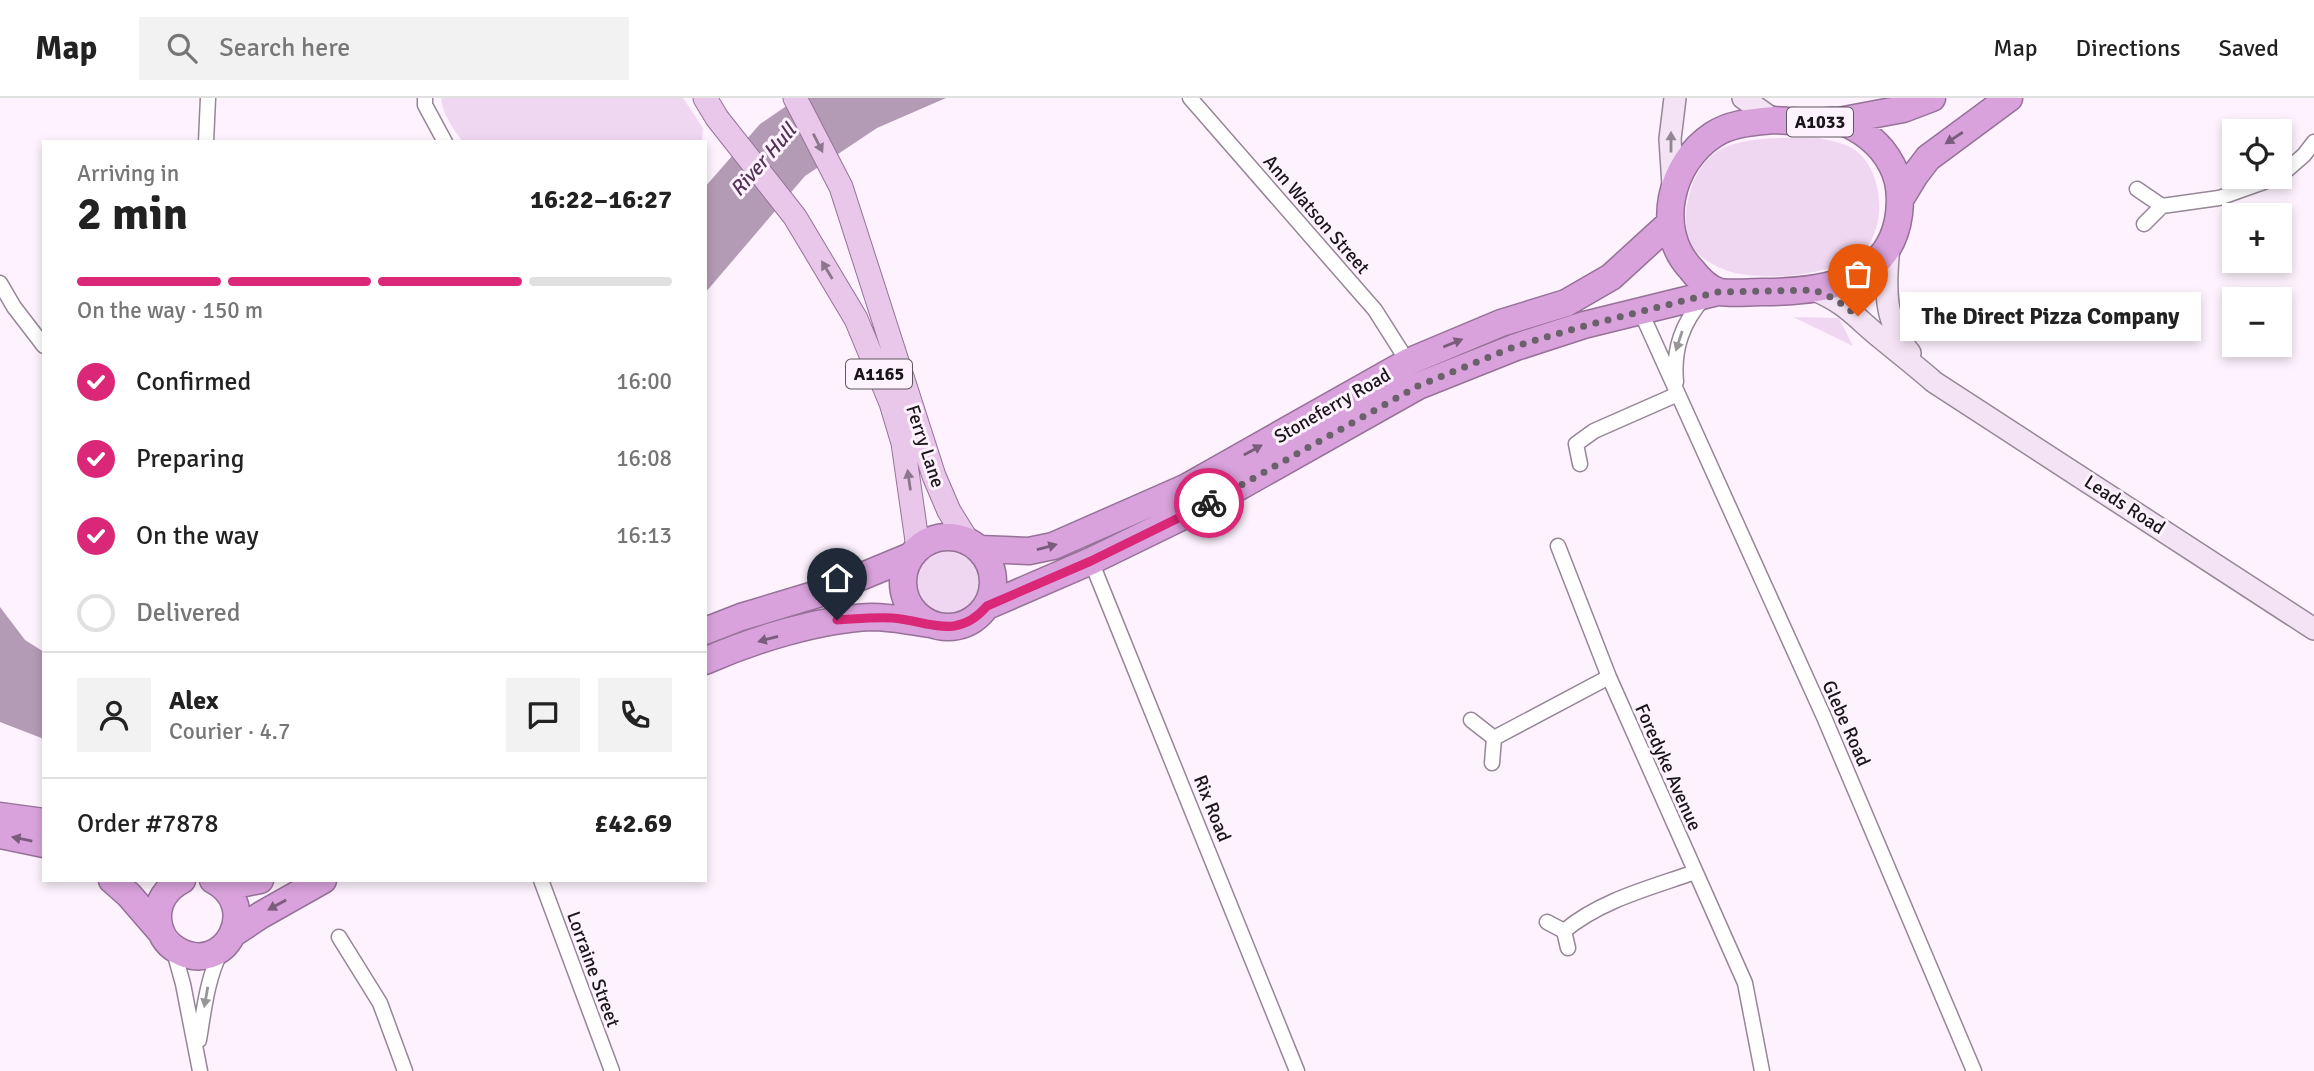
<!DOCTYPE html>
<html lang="en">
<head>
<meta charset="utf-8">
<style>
  :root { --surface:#fff; --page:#f2f2f2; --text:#222; --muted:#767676; --line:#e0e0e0; --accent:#db2777 }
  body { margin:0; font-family:Signika,sans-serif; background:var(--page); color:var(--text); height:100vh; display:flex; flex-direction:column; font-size:26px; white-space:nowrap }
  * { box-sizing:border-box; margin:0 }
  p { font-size:23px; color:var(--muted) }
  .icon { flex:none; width:38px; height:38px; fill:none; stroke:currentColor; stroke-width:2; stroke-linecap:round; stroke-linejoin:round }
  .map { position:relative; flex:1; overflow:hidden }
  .side { position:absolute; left:42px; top:42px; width:665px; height:742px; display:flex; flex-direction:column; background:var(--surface); border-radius:0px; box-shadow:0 4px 10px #0003 }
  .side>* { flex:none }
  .controls { position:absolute; left:2222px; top:21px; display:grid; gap:14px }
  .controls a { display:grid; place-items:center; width:70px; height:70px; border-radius:0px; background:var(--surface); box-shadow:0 4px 10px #0003; font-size:35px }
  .pin { position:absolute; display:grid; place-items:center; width:60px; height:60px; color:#fff; margin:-72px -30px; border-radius:50% 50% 50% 0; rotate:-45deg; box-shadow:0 0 7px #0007 }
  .pin .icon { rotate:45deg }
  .courier { position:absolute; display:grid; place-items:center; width:70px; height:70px; margin:-35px; border:5px solid #db2777; border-radius:50%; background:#fff; color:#222; box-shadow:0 2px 9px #0007 }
  .bubble { position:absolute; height:49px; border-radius:0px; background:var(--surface); box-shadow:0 4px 10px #0003; font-size:23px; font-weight:700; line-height:49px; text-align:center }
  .overview em { font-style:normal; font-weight:700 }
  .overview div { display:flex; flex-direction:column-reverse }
  .overview { display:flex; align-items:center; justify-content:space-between; height:119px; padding:0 35px }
  h1 { font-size:46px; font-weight:700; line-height:52px }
  .bar { display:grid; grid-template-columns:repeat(4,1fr); gap:10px 7px; align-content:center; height:84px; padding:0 35px }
  .bar i { height:9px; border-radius:5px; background:var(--line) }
  .bar .active { background:var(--accent) }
  .bar p { grid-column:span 4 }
  .line { display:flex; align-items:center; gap:18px; padding:0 35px; border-top:2px solid var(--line) }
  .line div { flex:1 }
  .round { display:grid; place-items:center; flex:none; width:74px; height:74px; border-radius:0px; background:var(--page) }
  ol { padding:0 35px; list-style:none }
  li { display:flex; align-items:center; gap:21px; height:77px }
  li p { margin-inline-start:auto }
  li .icon { padding:7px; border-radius:50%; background:var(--accent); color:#fff; stroke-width:4 }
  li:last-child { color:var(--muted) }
  li i { width:38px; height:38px; border:4px solid var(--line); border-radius:50% }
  header { display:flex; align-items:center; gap:42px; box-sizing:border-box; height:98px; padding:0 35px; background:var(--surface); border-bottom:2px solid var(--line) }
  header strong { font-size:33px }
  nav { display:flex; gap:38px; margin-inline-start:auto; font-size:24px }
  .search { width:490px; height:63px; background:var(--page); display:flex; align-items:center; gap:18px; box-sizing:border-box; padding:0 24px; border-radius:0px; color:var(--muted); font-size:26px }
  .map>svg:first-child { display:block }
  .green { fill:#f0d7f1 }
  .water { fill:#b49bb5 }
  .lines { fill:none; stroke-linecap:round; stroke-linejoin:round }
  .street-casing { stroke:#968697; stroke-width:17 }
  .secondary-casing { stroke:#968697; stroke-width:24 }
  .primary-casing { stroke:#967198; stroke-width:25 }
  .highway-casing { stroke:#967198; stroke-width:29 }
  .street { stroke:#fff; stroke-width:14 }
  .secondary { stroke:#f4e3f4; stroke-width:21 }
  .primary { stroke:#e8c7ea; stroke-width:23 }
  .highway { stroke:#d9a2dc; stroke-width:26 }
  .oneway { fill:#7a5c7c }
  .oneway2 { fill:#928692 }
  .oneway3 { fill:#8c778d }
  .oneway4 { fill:#989698 }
  .done { stroke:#6a626a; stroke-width:7; stroke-dasharray:0 12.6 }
  .route { stroke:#db2777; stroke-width:9 }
  .labels { text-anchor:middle; stroke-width:6; stroke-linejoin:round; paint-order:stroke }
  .shield { fill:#fdf2fd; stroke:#5f575f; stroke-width:2 }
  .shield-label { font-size:18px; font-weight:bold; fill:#1b151b }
  .street-label { font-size:19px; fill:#1b151b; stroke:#fdf2fd }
  .water-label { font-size:21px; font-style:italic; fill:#543156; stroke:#fdf2fd }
</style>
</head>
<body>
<header>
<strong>Map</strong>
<div class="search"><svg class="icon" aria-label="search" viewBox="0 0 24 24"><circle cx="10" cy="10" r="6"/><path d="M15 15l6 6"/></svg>Search here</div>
<nav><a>Map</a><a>Directions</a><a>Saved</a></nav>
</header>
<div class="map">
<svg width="2314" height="973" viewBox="0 0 2314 973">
  <rect width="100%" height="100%" fill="#fdf2fd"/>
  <path class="green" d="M441,0H683L703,30L702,44H463C453,31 443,17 441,0Z
    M1819,40C1831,43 1845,45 1855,52C1887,75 1889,144 1851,162C1818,178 1770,182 1735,175C1721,172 1693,158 1689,143C1680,116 1691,72 1715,55C1740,37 1789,40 1819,40Z
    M1793,219L1839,220L1853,248Z
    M913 484a35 35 0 1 1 70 0a35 35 0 1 1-70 0Z"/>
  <path class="water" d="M798,0H946L877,30L805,78L705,195V89L760,26Z
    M0,509L25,542L44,554V641L0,624Z"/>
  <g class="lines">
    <defs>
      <path id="street" d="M425,0V7L445,44
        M1190,0L1375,212L1408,264
        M206,44L208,0
        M2280,78L2304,57L2314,44
        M2137,91L2162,108L2144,126
        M2162,108L2219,100L2278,79
        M0,185L14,209L44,248
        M1640,212L1824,619L1974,973
        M1676,284C1673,251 1682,225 1704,200
        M1580,366L1576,346L1594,333L1678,296
        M1558,448L1609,579L1745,885L1762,973
        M1091,463L1297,973
        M1471,622L1494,640L1492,665
        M1494,640L1609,579
        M541,782L612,973
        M1547,824L1564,833L1568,850
        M1564,833C1601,802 1650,790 1695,774
        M339,839L380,905L405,973
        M173,850L183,886L200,973
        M199,942C204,912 207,881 221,853"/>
      <path id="secondary" d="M1743,0L1774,22
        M1673,87L1670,41L1675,0
        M1889,148C1885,188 1883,223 1910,255
        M1814,192C1846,205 1856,220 1882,241C1899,255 1917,269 1934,284L2314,531"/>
      <path id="primary" d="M705,0L717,20L795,119L856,221L891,305L903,345L918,450
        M795,0L841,89L934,378L949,413L967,442"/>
      <path id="highway" d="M1774,22C1788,23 1802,24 1816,24C1823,24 1831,22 1838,23C1853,26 1872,40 1882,52C1898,72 1902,91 1899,116C1890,186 1820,194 1762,194C1749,194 1733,196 1720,194C1708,191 1698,180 1691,171C1654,132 1670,65 1713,37C1731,25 1753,24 1774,22Z
        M1839,23L1903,11L1932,0
        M1901,100L1915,77L1928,60L2009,0
        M903 484a45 45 0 1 1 90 0a45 45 0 1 1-90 0Z
        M980,451L1029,453L1053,448L1185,390L1408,264L1501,225L1566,205L1611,179L1669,126
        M987,508L1091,463L1212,404L1418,288L1516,249L1584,227L1718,194
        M705,533L741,519L824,494L911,458
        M705,563C752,542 820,521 871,519C891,519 910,523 930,526
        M0,718L44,724
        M0,737L44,746
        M112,782L129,797L161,834
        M182,782C167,790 157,803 158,821C159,834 166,846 177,852C225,880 263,808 213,782
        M220,786L245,785L260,782
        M234,835L261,817L323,782"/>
    </defs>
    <use href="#street" class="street-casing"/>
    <use href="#secondary" class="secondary-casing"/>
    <use href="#primary" class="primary-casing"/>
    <use href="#highway" class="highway-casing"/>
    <use href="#street" class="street"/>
    <use href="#secondary" class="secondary"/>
    <use href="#primary" class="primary"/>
    <use href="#highway" class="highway"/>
  </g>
  <defs><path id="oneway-solid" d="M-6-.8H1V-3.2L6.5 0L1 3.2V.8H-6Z" transform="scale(1.75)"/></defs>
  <g class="oneway">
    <use href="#oneway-solid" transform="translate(1954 40) rotate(147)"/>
    <use href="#oneway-solid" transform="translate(1453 245) rotate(-22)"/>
    <use href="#oneway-solid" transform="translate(1253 352) rotate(-29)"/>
    <use href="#oneway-solid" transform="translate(1047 449) rotate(-15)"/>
    <use href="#oneway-solid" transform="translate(768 541) rotate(165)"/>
    <use href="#oneway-solid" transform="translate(22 741) rotate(-169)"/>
    <use href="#oneway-solid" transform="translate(277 807) rotate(151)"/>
  </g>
  <use class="oneway2" href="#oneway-solid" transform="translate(1671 44) rotate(-90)"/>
  <g class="oneway3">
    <use href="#oneway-solid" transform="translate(818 45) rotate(63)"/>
    <use href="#oneway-solid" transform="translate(827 172) rotate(-121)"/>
    <use href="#oneway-solid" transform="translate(909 382) rotate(-98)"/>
  </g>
  <g class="oneway4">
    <use href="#oneway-solid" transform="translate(1679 243) rotate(108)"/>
    <use href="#oneway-solid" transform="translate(206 899) rotate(100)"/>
  </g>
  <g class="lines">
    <path class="done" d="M1209,405L1418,288L1516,248L1584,228L1718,194L1814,192L1835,201L1858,218"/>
    <path class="route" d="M837,522C856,521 874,519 892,520C930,523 957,543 987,508L1091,463L1209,405"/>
  </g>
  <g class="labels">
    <g class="shield">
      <rect x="1787" y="9.5" width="66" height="29" rx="5"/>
      <rect x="846" y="261.5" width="66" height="29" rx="5"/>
    </g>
    <g class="shield-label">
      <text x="1820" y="30">A1033</text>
      <text x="879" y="282">A1165</text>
    </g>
    <g class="street-label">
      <text transform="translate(1317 116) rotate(49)" y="7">Ann Watson Street</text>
      <text transform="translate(1332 307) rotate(-30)" y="7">Stoneferry Road</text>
      <text transform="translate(926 348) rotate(72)" y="7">Ferry Lane</text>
      <text transform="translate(2125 406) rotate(33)" y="7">Leads Road</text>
      <text transform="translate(1847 625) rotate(66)" y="7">Glebe Road</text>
      <text transform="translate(1669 669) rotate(66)" y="7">Foredyke Avenue</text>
      <text transform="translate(1213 710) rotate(68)" y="7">Rix Road</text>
      <text transform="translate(594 871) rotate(70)" y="7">Lorraine Street</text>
    </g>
    <g class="water-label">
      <text transform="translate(763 62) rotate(-49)" y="7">River Hull</text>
    </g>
  </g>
</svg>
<div class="controls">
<a><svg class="icon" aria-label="locate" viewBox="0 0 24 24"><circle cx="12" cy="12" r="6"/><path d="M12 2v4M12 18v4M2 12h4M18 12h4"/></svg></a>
<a>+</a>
<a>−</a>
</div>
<div class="pin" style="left:1858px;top:218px;background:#ea580c"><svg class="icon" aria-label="bag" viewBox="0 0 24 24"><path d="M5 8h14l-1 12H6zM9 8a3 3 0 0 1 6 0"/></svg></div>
<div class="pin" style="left:837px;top:522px;background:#1f2937"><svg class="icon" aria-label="home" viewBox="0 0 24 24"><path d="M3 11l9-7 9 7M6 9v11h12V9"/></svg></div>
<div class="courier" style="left:1209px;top:405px"><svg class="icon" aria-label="bike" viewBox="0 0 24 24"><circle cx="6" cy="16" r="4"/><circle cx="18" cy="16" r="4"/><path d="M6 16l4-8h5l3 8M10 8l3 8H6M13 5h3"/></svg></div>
<div class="bubble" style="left:1900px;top:194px;width:301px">The Direct Pizza Company</div>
<section class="side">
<div class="overview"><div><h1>2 min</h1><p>Arriving in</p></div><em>16:22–16:27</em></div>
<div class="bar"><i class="active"></i><i class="active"></i><i class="active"></i><i></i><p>On the way · 150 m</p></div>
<ol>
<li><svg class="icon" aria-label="check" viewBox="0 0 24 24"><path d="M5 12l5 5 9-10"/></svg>Confirmed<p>16:00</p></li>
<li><svg class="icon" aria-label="check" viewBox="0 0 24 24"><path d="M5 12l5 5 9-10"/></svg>Preparing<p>16:08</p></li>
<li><svg class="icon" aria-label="check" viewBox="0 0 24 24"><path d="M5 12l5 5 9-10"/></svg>On the way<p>16:13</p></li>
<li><i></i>Delivered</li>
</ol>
<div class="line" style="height:126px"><a class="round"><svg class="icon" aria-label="person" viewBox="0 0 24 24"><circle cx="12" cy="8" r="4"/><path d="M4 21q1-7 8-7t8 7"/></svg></a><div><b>Alex</b><p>Courier · 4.7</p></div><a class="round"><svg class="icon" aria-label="chat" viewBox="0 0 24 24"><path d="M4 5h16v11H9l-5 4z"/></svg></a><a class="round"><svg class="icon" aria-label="phone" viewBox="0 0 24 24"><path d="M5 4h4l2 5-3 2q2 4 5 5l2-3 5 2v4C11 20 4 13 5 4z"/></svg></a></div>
<div class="line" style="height:91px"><div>Order #7878</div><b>£42.69</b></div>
</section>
</div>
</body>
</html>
